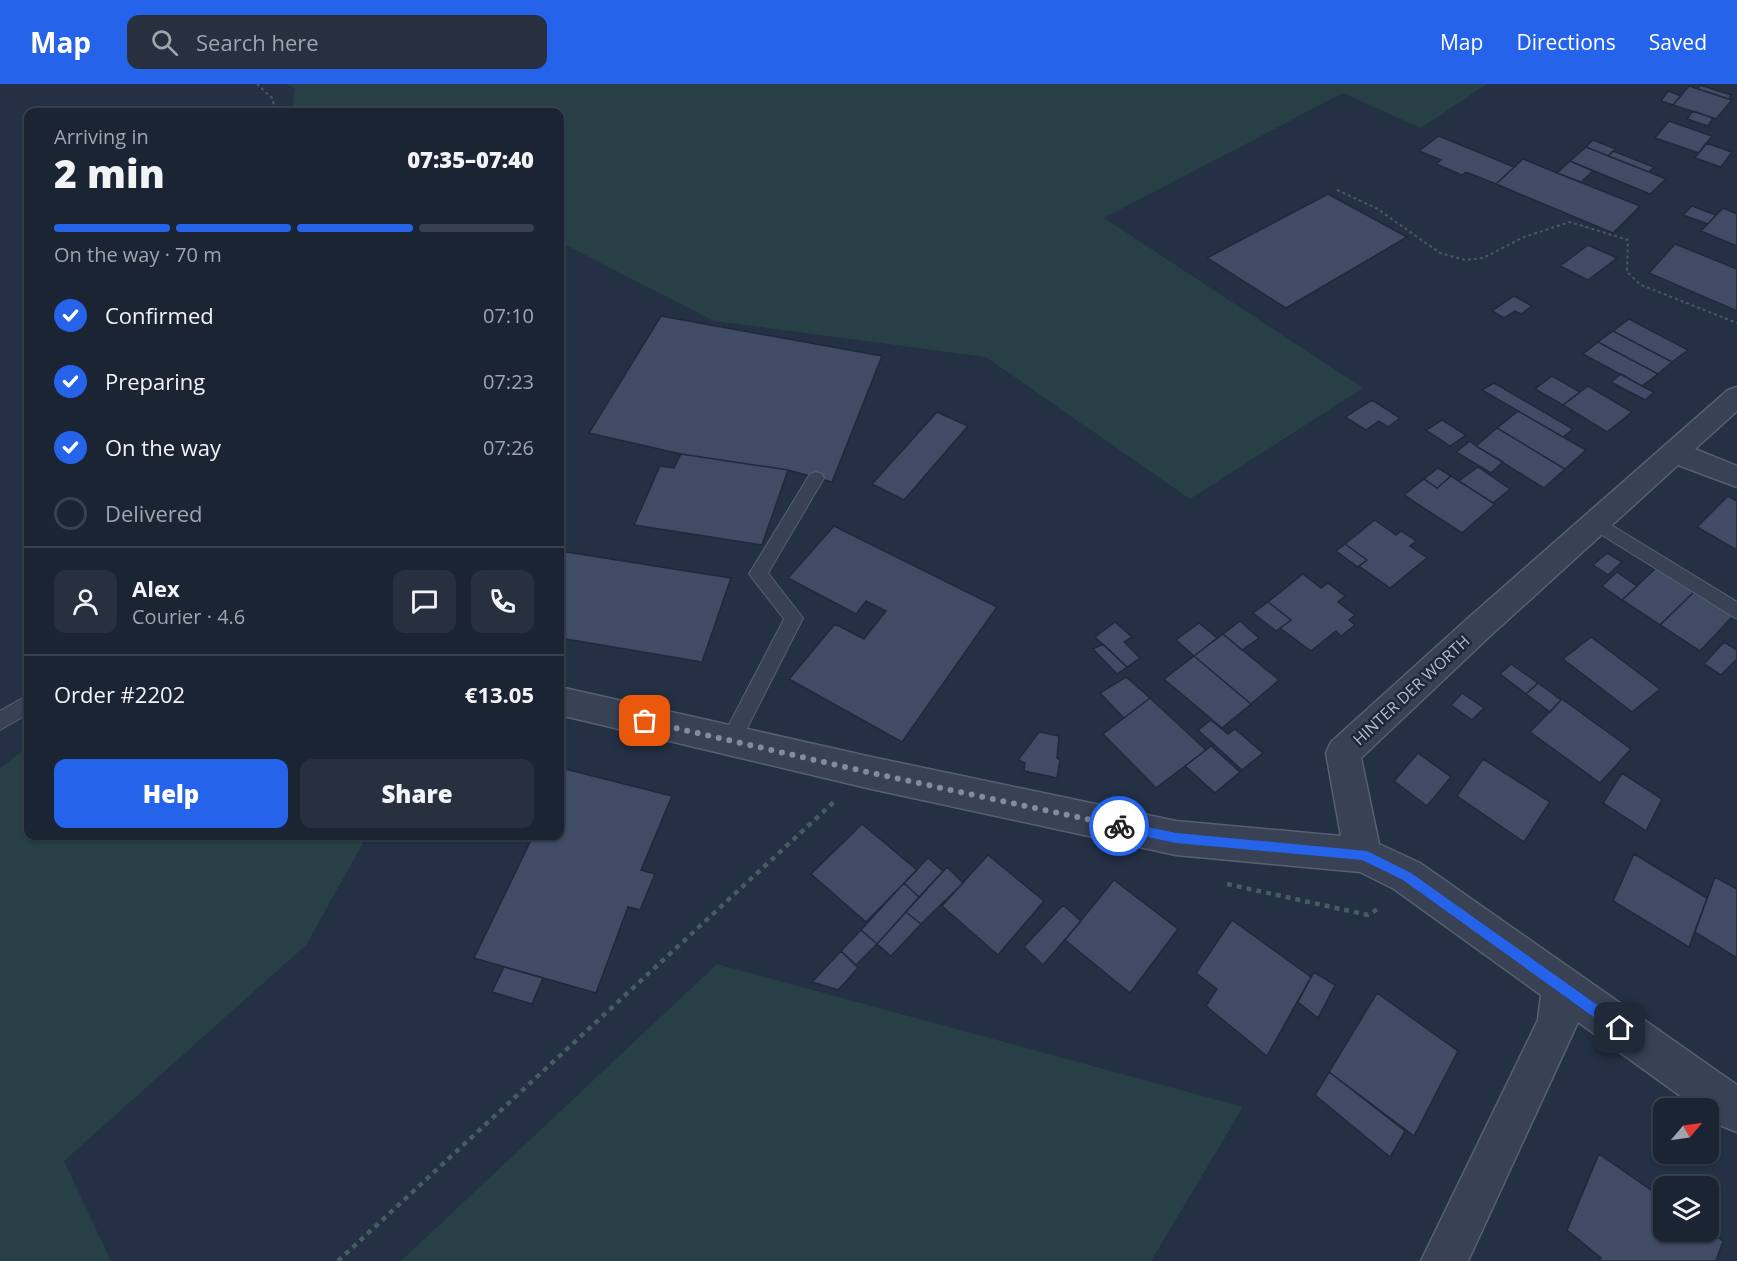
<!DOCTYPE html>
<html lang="en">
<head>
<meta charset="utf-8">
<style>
  :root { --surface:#1b2433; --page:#28303f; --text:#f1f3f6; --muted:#a0a4ac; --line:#39414e; --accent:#2563eb }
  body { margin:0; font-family:"Open Sans",sans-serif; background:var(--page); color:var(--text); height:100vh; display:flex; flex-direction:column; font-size:22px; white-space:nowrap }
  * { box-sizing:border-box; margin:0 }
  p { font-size:20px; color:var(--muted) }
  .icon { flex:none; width:33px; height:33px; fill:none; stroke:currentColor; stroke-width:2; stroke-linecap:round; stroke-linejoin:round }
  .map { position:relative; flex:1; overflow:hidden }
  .panel { position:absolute; left:24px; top:24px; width:540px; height:732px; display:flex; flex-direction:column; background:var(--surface); border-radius:12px; box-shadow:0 2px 4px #0004,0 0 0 2px var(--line) }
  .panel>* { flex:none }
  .needle { width:39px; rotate:61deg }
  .fabs { position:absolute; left:1653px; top:1014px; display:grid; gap:12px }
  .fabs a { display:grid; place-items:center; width:66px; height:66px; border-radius:12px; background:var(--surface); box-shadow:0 2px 4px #0004,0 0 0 2px var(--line); font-size:30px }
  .pin { position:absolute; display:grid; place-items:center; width:51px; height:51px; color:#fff; margin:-26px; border-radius:12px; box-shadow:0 3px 9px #0006 }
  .courier { position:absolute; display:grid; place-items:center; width:60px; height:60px; margin:-30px; border:4px solid #2563eb; border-radius:50%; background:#fff; color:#222; box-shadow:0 2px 8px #0007 }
  .headline em { font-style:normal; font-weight:800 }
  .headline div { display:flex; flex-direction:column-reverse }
  .headline { display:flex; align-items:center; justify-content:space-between; height:102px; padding:0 30px }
  h1 { font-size:39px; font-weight:800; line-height:45px }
  .bar { display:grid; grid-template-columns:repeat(4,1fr); gap:9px 6px; align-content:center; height:72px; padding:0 30px }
  .bar i { height:8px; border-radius:4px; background:var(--line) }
  .bar .selected { background:var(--accent) }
  .bar p { grid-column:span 4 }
  .line { display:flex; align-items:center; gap:15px; padding:0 30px; border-top:2px solid var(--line) }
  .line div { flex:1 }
  .round { display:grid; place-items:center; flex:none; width:63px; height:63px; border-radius:12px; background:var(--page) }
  ol { padding:0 30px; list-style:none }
  li { display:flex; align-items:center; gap:18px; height:66px }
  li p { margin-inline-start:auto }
  li .icon { padding:6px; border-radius:50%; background:var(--accent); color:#fff; stroke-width:4 }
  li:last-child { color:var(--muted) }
  li i { width:33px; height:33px; border:3px solid var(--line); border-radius:50% }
  .action { display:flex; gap:12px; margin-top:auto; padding:12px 30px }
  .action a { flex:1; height:69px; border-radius:12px; background:var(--accent); color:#fff; font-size:24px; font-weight:800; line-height:69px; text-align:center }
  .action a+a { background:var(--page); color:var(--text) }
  header { display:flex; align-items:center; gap:36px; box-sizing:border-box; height:84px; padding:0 30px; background:var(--accent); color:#fff }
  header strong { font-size:28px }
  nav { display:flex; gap:33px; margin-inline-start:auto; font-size:21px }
  .search { width:420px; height:54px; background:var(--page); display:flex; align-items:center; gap:15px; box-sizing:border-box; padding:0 21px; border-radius:12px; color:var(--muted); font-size:22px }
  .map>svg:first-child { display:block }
  .green { fill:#264045 }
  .building { fill:#404c65; stroke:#1f293b; stroke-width:1.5 }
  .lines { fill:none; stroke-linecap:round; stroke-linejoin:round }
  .lane-casing { stroke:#566071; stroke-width:2 }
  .street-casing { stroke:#566071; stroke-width:3 }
  .path-far1 { stroke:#445d61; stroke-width:2; stroke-dasharray:3 3; stroke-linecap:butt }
  .path { stroke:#445d61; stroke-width:4.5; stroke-dasharray:5 5; stroke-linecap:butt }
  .lane { fill:#384254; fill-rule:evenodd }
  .street { fill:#384254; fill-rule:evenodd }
  .route { fill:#2563eb }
  .done { stroke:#828c9d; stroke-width:6; stroke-dasharray:0 10.8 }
  .labels { text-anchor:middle; stroke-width:5; stroke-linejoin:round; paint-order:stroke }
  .street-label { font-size:16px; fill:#b5bdcd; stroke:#1d2739 }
</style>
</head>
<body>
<header>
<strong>Map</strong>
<div class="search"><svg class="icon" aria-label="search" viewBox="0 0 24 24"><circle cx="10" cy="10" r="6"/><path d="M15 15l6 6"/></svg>Search here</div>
<nav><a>Map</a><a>Directions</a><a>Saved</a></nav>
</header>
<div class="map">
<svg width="1737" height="1177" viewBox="0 0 1737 1177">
  <rect width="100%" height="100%" fill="#243044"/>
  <path class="green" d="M286,0H1487L1421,44L1343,9L1104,134L1363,304L1190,415L986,273L714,237L560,158V28H292L295,4Z
    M28,663V752H367L306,861L64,1077L111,1177H0V684Z
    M717,880L1243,1023L1151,1177H401Z"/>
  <path class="building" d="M1700,1L1731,11L1729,15L1698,5Z
    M1689,2L1729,15L1732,16L1716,35L1673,21Z
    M1668,7L1681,12L1673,21L1661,17Z
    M1693,27L1713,34L1708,42L1687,35Z
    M1669,37L1689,44L1712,52L1699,69L1655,54Z
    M1439,52L1514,83L1496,100L1466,88L1462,91L1436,80L1441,76L1419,67Z
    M1593,56L1616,65L1608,72L1586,63Z
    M1706,59L1732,68L1721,83L1695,74Z
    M1586,63L1649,88L1666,95L1650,110L1570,77Z
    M1613,67L1654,83L1649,88L1608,72Z
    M1523,75L1557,89L1640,122L1613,149L1496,100Z
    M1570,77L1593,87L1581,98L1557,89Z
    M1328,110L1407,153L1286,224L1207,174Z
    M1692,122L1716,131L1708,140L1683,131Z
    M1723,124L1737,130V162L1701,147Z
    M1675,160L1737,185V227L1649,189Z
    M1588,161L1617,174L1588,196L1560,182Z
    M1514,212L1532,222L1521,230L1515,227L1504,234L1492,227Z
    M661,232L882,272L832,398L788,386L681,370L589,349Z
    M1629,235L1688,266L1672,278L1613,247Z
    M1613,247L1672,278L1658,290L1598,258Z
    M1598,258L1658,290L1642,302L1583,270Z
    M1621,290L1642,302L1654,308L1645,316L1611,298Z
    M1552,292L1580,308L1563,321L1535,305Z
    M1494,299L1573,345L1563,353L1482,306Z
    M1588,302L1632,328L1607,348L1563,321Z
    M1372,316L1400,334L1388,343L1379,337L1366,346L1345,333Z
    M1518,327L1563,353L1586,366L1565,385L1497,344Z
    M937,328L968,342L904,416L872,400Z
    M1442,336L1466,351L1450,362L1426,346Z
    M1497,344L1565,385L1544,404L1476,362Z
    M1470,357L1476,362L1503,378L1491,389L1456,368Z
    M681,370L788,386L762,461L634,441L660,382L674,384Z
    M1478,383L1510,405L1493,419L1459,397Z
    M1438,384L1451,392L1437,404L1424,395Z
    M1451,392L1495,420L1462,449L1404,411L1424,395L1437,404Z
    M1728,412L1737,417V466L1697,443Z
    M1375,436L1396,451L1401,447L1416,457L1410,462L1427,474L1390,504L1359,482L1367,476L1345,460Z
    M834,442L997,523L902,658L789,595L835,540L864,555L886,527L866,517L856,530L788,494Z
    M1345,460L1367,476L1358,483L1336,467Z
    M560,467L731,494L702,578L560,554Z
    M1607,469L1622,478L1608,491L1593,481Z
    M1657,483L1695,507L1660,541L1622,516Z
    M1617,488L1637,502L1622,516L1602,502Z
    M1303,490L1321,504L1328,499L1345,512L1338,518L1355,531L1349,536L1355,541L1341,552L1336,547L1311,567L1280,544L1291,536L1268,518Z
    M1695,507L1733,532L1700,567L1660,541Z
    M1268,518L1291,536L1276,547L1253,529Z
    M1240,537L1259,554L1242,566L1223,550Z
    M1115,538L1132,553L1124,558L1140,574L1127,583L1095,553Z
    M1199,539L1217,554L1194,572L1176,556Z
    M1223,550L1279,596L1251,620L1194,572Z
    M1591,553L1660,605L1632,628L1563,575Z
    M1724,558L1737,566V575L1721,591L1704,580Z
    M1103,560L1127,583L1117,590L1093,565Z
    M1194,572L1251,620L1222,644L1164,595Z
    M1511,580L1538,599L1526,610L1500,590Z
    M1126,593L1150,614L1124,634L1100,609Z
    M1538,599L1561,616L1550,628L1526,610Z
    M1462,609L1484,624L1472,636L1451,621Z
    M1150,614L1206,666L1156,704L1103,650Z
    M1562,615L1631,665L1600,699L1530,648Z
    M1211,636L1228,650L1235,645L1263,669L1242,686L1198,646Z
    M1039,648L1059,652L1057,674L1060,676L1057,694L1024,687L1025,679L1018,676Z
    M1211,662L1240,688L1215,709L1185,682Z
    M1418,669L1451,693L1427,722L1394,697Z
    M1483,675L1550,718L1524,758L1457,712Z
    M565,685L672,712L641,786L655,790L640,826L628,823L596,909L474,874L533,752H560V697Z
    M1622,689L1662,715L1646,747L1603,719Z
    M862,740L917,786L866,838L811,790Z
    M1634,770L1707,814L1689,863L1613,817Z
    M988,771L1044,817L998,871L942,822Z
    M928,774L943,787L919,813L904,799Z
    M947,783L963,799L921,840L906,828Z
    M1715,793L1737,805V874L1695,848Z
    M1114,796L1178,845L1130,909L1065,856Z
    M904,799L919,813L877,860L861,846Z
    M1063,821L1081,837L1043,881L1024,863Z
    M906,828L921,840L891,872L877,860Z
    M1232,836L1311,893L1267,972L1206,922L1217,905L1196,889Z
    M861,846L877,860L856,881L841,867Z
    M841,867L858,884L838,906L812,898Z
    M504,883L543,894L532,920L492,908Z
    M1314,888L1335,901L1318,934L1298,918Z
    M1377,909L1458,967L1414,1052L1329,988Z
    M1329,988L1405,1047L1390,1073L1315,1011Z
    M1599,1070L1664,1115V1148L1708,1147L1723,1157L1716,1177H1599L1601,1174L1567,1146Z"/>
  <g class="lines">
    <defs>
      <path id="lane" d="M816,388L822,390L824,394L768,489L803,534L738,662L731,665L724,662L721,656L784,535L749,490L810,390Z
        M1595,431L1737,518V535L1589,443L1586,438L1589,433Z
        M28,611V630L0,646V627Z"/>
      <path id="street" d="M1737,303V327L1695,365L1737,382V403L1678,381L1489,553L1361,674L1379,760L1420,779L1737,1001V1048L1722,1042L1708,1032V1024H1697L1578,938L1468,1177H1421L1538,936L1541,911L1394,805L1360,788L1176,771L867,704L560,631V603L867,672L1176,737L1341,752L1326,669L1331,658L1467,535L1728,306Z"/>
    </defs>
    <use href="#lane" class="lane-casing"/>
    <use href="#street" class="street-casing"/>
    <path class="path-far1" d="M257,0L272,14L276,28
      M1337,106L1376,124L1440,169L1465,176L1483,174L1524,153L1570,138L1628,156L1627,188L1641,201L1737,239"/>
    <path class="path" d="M1227,800L1368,831L1381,823
      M338,1177L835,717"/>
    <use href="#lane" class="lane"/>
    <use href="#street" class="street"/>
  </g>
  <path class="route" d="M1119,737L1176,749L1367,767L1411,789L1624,940L1626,944L1620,950L1616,949L1403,796L1362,776L1176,759L1115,746V739Z"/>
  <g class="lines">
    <path class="done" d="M645,637L867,688L1119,742"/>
  </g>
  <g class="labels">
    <g class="street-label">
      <text transform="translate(1411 606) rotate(-43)" y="6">HINTER DER WORTH</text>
    </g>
  </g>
</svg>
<div class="fabs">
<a><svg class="needle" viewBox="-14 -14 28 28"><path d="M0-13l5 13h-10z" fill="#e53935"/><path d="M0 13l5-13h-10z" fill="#a0a4ac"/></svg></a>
<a><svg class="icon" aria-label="layers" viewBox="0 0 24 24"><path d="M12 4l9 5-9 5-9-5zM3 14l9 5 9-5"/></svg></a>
</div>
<div class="pin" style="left:645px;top:637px;background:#ea580c"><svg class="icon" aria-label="bag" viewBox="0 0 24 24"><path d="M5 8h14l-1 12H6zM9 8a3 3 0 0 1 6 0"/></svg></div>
<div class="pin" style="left:1620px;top:944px;background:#1f2937"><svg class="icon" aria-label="home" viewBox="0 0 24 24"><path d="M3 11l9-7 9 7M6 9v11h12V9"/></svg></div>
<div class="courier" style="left:1119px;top:742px"><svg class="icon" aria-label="bike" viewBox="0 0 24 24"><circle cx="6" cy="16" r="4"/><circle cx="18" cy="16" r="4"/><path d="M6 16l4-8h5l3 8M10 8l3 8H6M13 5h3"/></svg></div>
<section class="panel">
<div class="headline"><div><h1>2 min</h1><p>Arriving in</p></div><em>07:35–07:40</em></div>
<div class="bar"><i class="selected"></i><i class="selected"></i><i class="selected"></i><i></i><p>On the way · 70 m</p></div>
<ol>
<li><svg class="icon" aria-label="check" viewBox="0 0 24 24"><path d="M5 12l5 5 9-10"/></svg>Confirmed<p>07:10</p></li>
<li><svg class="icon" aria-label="check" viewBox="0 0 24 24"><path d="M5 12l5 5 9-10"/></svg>Preparing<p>07:23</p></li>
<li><svg class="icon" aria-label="check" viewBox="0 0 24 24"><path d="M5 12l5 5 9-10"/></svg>On the way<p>07:26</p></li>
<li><i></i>Delivered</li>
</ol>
<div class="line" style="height:108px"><a class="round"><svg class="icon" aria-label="person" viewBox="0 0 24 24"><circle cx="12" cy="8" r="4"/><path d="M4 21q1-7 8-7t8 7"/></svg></a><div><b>Alex</b><p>Courier · 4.6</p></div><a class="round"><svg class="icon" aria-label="chat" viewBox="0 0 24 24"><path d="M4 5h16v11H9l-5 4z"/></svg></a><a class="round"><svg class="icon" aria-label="phone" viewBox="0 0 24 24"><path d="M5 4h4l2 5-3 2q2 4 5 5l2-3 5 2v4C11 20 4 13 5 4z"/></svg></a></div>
<div class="line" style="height:78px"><div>Order #2202</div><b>€13.05</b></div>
<div class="action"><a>Help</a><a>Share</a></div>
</section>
</div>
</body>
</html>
